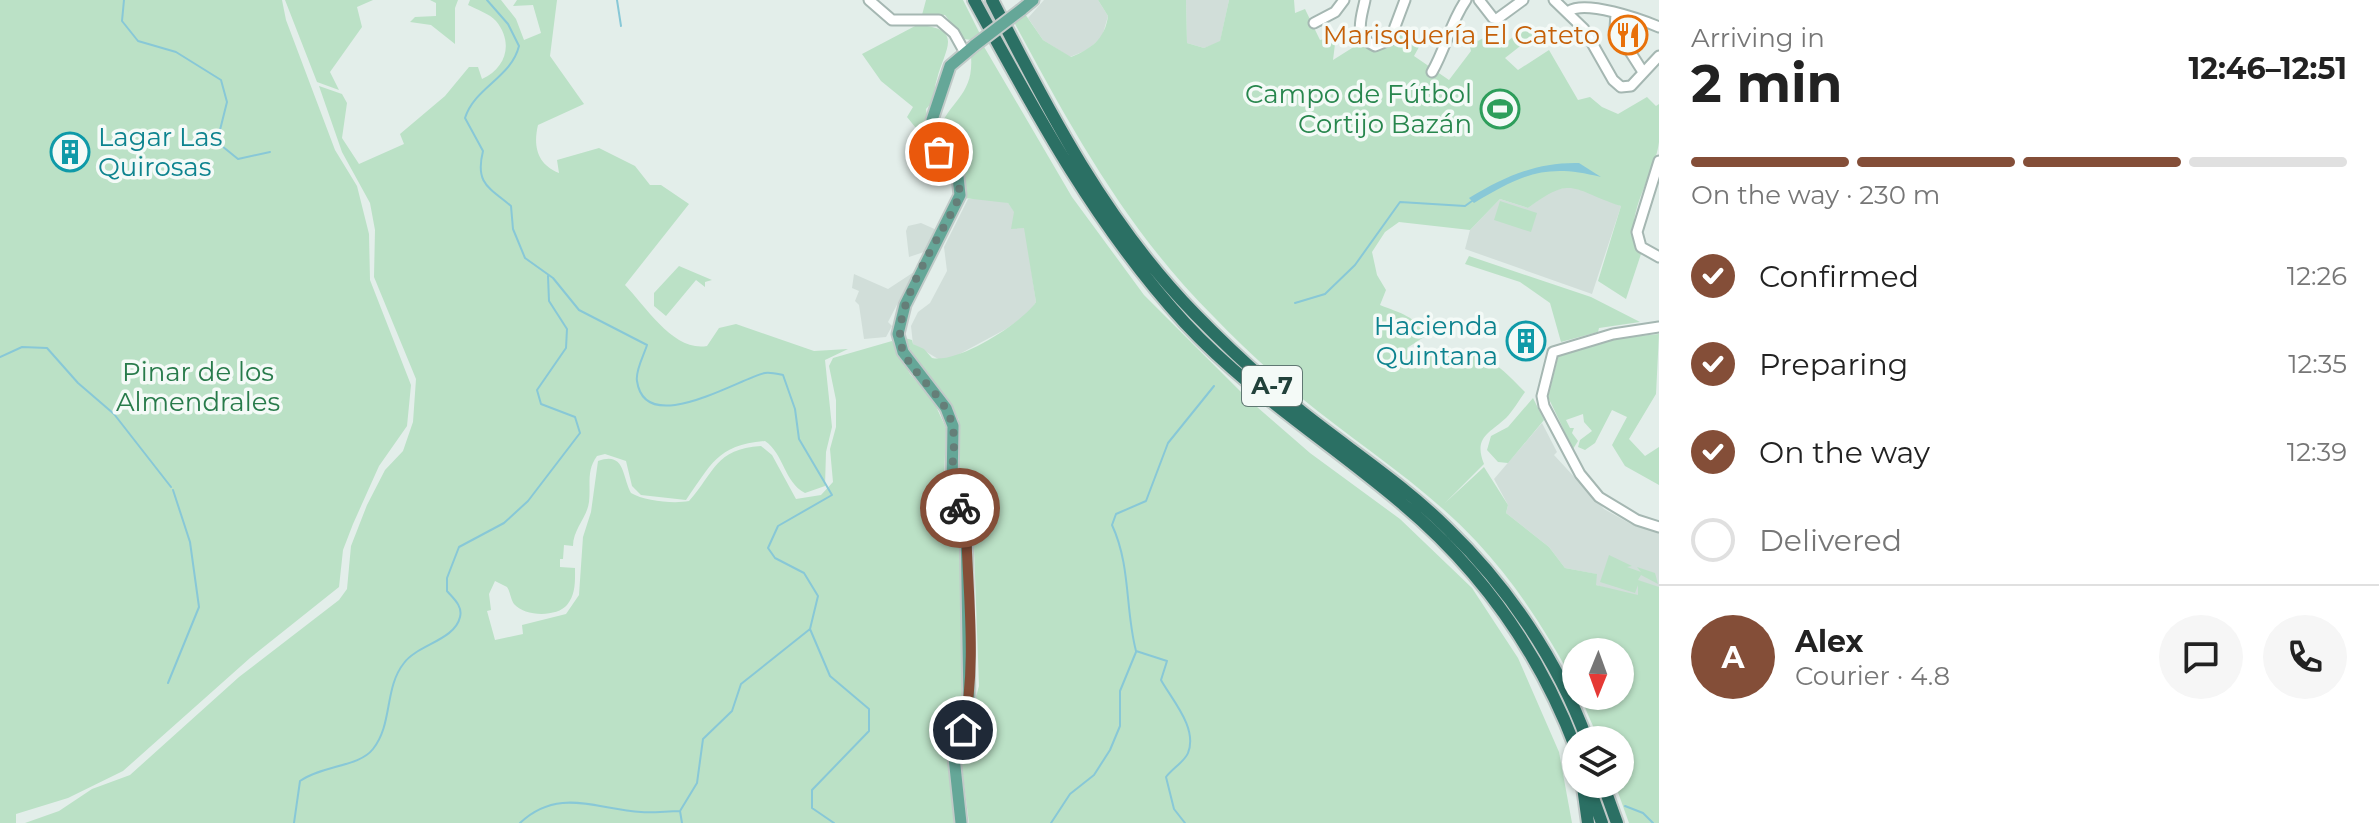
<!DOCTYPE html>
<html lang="en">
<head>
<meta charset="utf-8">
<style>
  :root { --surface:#fff; --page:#f6f6f6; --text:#222; --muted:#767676; --line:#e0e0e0; --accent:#844e38 }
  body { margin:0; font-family:Montserrat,sans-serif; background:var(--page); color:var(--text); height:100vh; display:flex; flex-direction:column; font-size:30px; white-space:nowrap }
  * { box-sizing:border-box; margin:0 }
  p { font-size:26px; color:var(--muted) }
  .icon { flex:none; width:44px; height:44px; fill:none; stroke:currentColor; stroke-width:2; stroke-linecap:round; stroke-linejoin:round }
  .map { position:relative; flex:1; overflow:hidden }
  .drawer { display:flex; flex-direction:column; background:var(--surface); width:720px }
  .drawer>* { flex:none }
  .needle { width:52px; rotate:181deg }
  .controls { position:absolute; left:1562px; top:638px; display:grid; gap:16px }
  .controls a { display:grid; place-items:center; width:72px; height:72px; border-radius:50%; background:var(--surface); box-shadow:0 2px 6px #0004; font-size:40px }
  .pin { position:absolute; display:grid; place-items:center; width:68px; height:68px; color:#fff; margin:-34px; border:4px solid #fff; border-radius:50%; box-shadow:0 2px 8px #0007 }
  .courier { position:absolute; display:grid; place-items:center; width:80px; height:80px; margin:-40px; border:6px solid #844e38; border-radius:50%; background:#fff; color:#222; box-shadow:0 2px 10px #0007 }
  .head em { font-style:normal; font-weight:700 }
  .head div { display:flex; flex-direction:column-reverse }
  .head { display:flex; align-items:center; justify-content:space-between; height:136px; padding:0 32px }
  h1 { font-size:52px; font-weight:700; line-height:60px }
  .bar { display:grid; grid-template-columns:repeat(4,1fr); gap:12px 8px; align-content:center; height:96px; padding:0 32px }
  .bar i { height:10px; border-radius:6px; background:var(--line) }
  .bar .selected { background:var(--accent) }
  .bar p { grid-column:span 4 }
  .line { display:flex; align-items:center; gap:20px; padding:0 32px; border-top:2px solid var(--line) }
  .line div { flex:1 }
  .round { display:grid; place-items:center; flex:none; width:84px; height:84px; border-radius:42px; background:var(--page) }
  ol { padding:0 32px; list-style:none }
  li { display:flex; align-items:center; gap:24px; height:88px }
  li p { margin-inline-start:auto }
  li .icon { padding:8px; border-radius:50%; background:var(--accent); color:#fff; stroke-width:4 }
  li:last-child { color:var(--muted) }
  li i { width:44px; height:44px; border:4px solid var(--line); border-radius:50% }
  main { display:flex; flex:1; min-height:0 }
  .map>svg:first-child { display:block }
  .built { fill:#d1ded9 }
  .green { fill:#bbe1c6 }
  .water { fill:#88c8d7 }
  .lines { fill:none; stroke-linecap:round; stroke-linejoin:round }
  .stream { stroke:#88c8d7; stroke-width:2 }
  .minor-casing { stroke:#a5b7b2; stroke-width:13 }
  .major-casing { stroke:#c1cac8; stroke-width:15 }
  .highway-casing { stroke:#c1cac8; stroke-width:16 }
  .minor { stroke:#fff; stroke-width:9 }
  .major { stroke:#65a798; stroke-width:11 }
  .highway { stroke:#2b7064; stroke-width:12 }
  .major-bridge-casing { stroke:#c1cac8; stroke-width:15; stroke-linecap:butt }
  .major-bridge { stroke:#65a798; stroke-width:11 }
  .done { stroke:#657e78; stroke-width:8; stroke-dasharray:0 14.4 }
  .route { stroke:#844e38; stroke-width:10 }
  .labels { text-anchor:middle; stroke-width:7; stroke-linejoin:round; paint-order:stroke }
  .shield { fill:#f4faf7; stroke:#607873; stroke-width:2 }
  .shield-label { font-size:24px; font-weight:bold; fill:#21413a }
  .food-label { font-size:26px; fill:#c56008; stroke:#f4faf7; text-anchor:end }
  .leisure-label { font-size:26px; fill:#27864d; stroke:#f4faf7; text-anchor:end }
  .culture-label { font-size:26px; fill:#0d838f; stroke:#f4faf7; text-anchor:start }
  .park-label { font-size:26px; fill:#287b4b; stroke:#f4faf7 }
</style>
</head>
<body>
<main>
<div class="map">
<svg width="1659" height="823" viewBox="0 0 1659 823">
  <rect width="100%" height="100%" fill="#e3eeea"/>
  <path class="built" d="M1044,0H1098L1108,16L1102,37L1087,50L1070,57L1043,40L1028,18Z
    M1186,0H1229L1220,42L1204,48L1187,43Z
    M1573,186L1621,206L1592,294L1465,249L1470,230L1500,199L1528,208L1550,191Z
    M968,199H997L1008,203L1025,227L1036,302L1028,314L1006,329L952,358L940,360L913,344L911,326L918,312L930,303L947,271L944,247Z
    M921,223L939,231L927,251L909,257L906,231L908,226Z
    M914,272L888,322L892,326L886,337L864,339L859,305L855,301L859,291L852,288L854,274L888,289Z
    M1542,423L1557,452L1554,455L1604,509L1631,524L1659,533V590L1638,586V595H1629L1596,585V574L1565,568L1549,547L1506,513L1508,505L1494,479Z"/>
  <path class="green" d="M0,0H282L286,20L335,150L357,186L369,234L370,280L411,385L407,426L379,466L353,524L343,550L339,587L250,658L123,771L68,798L16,814V823H0Z
    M285,0H373L357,7L362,27L330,72L339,90L317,82Z
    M430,0H458L455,8V44L431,25L410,22L415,17L436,16V3Z
    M470,0H501L516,19L524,40L541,33L533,5L513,6L517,0H557L550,56L584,104L538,125C533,146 537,164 559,173L557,160L599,148L635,166L650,185H661L689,204L625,285C647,308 674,352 707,346L719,328L736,324L814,351L848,349L825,360L832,427L826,452L825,486L805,493C784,482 784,454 765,441C717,445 711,465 686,500L641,495L632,486L626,461L605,454L597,456C586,471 591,485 589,502C587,518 573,529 573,546L564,545L563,559H560V567L575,568C575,581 576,594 567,605C557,617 525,617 514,604C511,600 510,591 507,587L495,581L489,594L491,610L487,611L495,640L523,634L522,625L566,614L579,595L583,537L591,512L598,461C625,451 622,476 631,493C644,501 674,504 689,501C715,472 715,449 761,446L772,455L796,499L821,495L833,482L830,449L836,427V400L829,366L833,358L892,341L910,374L933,400L946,428L944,481L961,527L965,680L962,712L948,760L954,823H25L59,811L92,789L130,775L239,677L339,600L347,589L351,546L367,505L385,470L403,451L413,422L416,379L374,277L375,230L370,203L342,152L319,86L342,94L347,103L342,138L359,164L404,144L400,134L445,96L469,67H478L482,79C506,68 514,43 496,21C490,14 476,9 468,5Z
    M926,0H963L980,34L972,40L963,39L945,15H922Z
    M1098,0H1186L1187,43L1204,48L1220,41L1229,0H1294L1295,13L1305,9L1320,40L1336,36L1333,60L1360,43L1375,50L1388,48L1399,34L1419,47L1414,56L1449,80L1471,51L1468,40L1472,35L1478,41L1485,37L1500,48L1529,23L1537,33L1505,58L1518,70L1549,50L1578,100L1590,97L1602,107L1618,114L1647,97L1656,106L1659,104C1659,116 1659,130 1659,142C1655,177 1618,221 1641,254L1626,299L1598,281L1621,206C1572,190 1573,174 1528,208L1500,199L1470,230L1399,222L1385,232L1372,252L1377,275L1386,290L1380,305C1399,313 1418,316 1424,337L1407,348L1411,354L1420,348C1437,353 1455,349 1472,353C1492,357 1511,378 1525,392C1519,400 1513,411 1506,418C1490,433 1473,437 1484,464L1445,503L1484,467L1508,505L1506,513L1549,547L1565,568L1597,574L1596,585L1638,595V585L1635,593L1600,582L1609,555L1632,566L1627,567L1641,572L1637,567L1655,573L1658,584L1641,575L1638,580L1659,587V823H1629L1615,784H1620V740H1599L1580,696H1620V652H1576V687C1549,635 1517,585 1477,542C1424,485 1358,445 1299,396C1269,371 1241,345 1214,317C1128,232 1071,128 1014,22L1025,14L1043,40L1071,57C1091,49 1105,39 1108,16Z
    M917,25C966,28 944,50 937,79C933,91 936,100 926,109L932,148L907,117L913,107L881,81L862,54Z
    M983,45L1072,197L1144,295L1249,400L1310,453L1400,519L1472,588L1518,658L1559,752L1572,823H969L960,753L979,686L973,521L956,477L959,420L952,406L918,366L905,338L912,340L913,344L924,349L932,358C958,364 1022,323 1036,302L1024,228L1011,229L1014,212L1008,203L964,198L938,131C951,99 974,95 971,56Z
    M1500,201L1537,213L1531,232L1494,220Z
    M1469,256L1591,297L1640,322L1599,328L1598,332L1561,342L1550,303L1520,282L1465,264Z
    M679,266L712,280L705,282V287L696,280L666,316L654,306V293Z
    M1659,334L1656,394L1629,439L1645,456L1659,447V485L1625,466L1612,445L1627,417L1612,410L1595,443L1585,450L1578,447L1580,440L1592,431L1584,422L1583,414L1566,420L1570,428H1574L1572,433L1578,441L1573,449L1548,397L1559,353L1618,338Z
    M1533,398L1544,420L1508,463L1498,462L1487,450L1491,436L1508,427Z"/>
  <path class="water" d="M1579,163L1601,177C1546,163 1522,174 1474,203L1469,198C1504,177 1536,162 1579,163Z"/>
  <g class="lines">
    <path class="stream" d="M124,0L122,21L138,41L176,52L221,80L227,102L217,142L238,159L270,152
      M487,0L508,24L519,46C511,78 475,87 465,118L483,151C475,183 488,187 511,206L513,229L525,258L553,278L579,310L647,345C644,355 635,371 637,381C645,438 738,379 765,373C770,372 778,374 783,375L795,409L799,439L832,495L778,526L768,548L775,558L804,573L818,596L810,629L830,676L869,709V731L812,790V808L834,823
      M617,0L621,26
      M1295,303L1325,294L1355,265L1400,202L1465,206L1472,201
      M0,357L22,347L47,348L78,383L114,414L171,487
      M168,683L199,607L190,542L173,490
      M1625,806L1643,813L1653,823
      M294,823L300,781C323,765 359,767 373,749C393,724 384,688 404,663C417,645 455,640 460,617C463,606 453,598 447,591V578L459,547L504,523L528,501L580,433L575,417L541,404L537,390L566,348L567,329L549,301L548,276
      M520,823C558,787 596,809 641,812C654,813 667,811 680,811
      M682,823L680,811L697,783L703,739L732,711L741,684L810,629
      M1051,823L1070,794L1094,775L1110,750L1120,726V691L1136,652
      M1185,823L1174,809L1166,777C1172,769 1185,761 1188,753C1198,728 1172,700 1161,680L1167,661L1136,651C1125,609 1131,566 1112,525L1116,514L1146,501L1168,443L1214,386"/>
    <defs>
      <path id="minor" d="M869,0L892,20H939L954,33L964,51
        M1365,0C1361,20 1353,36 1375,46L1390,40L1405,0
        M1479,0L1493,18L1497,19L1523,0
        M1554,0L1584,29L1613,80L1621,87L1631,86L1659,56
        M1569,11C1586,0 1640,19 1659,27
        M1616,14L1615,28L1643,72
        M1314,23L1335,12L1344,0
        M1432,72C1446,48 1450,23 1466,0
        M1659,161L1637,232L1641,247L1659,257
        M1659,327L1613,334L1553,352L1542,396L1544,406L1580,474L1599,497L1637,520L1659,527"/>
      <path id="major" d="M1021,10L1033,0
        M961,823L954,757L969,702L966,522L952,488L953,426L946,408L903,352L898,334L905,305L960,195L958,177L934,143L932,120L950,66L975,45"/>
      <path id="highway" d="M974,0C1036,114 1097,227 1185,323C1249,392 1328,441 1399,501C1480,568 1539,651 1576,749
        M992,0C1048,111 1107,224 1195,314C1229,349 1264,381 1302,412C1351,451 1404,485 1448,529C1508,587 1558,661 1587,740
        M1588,784L1602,823
        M1603,784L1617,823
        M1583,787L1588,823"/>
    </defs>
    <use href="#minor" class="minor-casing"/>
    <use href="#major" class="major-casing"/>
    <use href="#highway" class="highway-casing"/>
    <use href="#minor" class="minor"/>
    <use href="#major" class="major"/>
    <use href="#highway" class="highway"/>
    <defs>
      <path id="major-bridge" d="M975,45L1021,10"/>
    </defs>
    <use href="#major-bridge" class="major-bridge-casing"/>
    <use href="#major-bridge" class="major-bridge"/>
  </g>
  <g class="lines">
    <path class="done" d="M939,152L958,177L960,195C944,234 884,314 904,353C916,378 945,396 952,424C959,454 944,471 960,508"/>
    <path class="route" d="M960,508L966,522C967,590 978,664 963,730"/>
  </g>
  <defs>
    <symbol id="restaurant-ring" viewBox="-11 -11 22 22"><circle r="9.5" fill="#f4faf7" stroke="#e8710a" stroke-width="1.5"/><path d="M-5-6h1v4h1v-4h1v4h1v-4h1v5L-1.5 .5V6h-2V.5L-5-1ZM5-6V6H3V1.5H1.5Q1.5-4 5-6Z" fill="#e8710a"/></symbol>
    <symbol id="stadium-ring" viewBox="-11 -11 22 22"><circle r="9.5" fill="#f4faf7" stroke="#2e9e5b" stroke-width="1.5"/><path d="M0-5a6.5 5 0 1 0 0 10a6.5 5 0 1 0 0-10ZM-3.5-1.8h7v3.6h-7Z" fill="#2e9e5b"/></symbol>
    <symbol id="building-ring" viewBox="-11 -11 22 22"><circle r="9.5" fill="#f4faf7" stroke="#0f9aa8" stroke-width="1.5"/><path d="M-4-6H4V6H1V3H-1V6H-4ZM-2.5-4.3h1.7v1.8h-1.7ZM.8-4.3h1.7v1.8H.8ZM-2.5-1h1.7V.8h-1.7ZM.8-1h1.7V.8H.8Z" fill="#0f9aa8"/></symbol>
  </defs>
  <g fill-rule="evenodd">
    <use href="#restaurant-ring" x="1606" y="13" width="44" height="44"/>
    <use href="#stadium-ring" x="1478" y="87" width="44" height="44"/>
    <use href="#building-ring" x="48" y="130" width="44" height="44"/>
    <use href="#building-ring" x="1504" y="319" width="44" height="44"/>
  </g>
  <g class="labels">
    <rect class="shield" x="1242" y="366" width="60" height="40" rx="6"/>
    <g class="shield-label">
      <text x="1272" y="394">A-7</text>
    </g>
    <g class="food-label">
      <text x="1600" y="44">Marisquería El Cateto</text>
    </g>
    <g class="leisure-label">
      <text x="1472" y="103">Campo de Fútbol<tspan x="1472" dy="30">Cortijo Bazán</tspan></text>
    </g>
    <g class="culture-label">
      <text x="98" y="146">Lagar Las<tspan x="98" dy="30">Quirosas</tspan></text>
      <text x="1498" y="335" text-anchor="end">Hacienda<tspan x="1498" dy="30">Quintana</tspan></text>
    </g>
    <g class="park-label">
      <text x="198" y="381">Pinar de los<tspan x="198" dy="30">Almendrales</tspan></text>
    </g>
  </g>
</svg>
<div class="controls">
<a><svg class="needle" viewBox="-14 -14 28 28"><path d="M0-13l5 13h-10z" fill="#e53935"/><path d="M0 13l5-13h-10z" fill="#767676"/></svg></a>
<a><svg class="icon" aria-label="layers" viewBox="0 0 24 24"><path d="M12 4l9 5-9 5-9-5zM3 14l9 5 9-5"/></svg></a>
</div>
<div class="pin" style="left:939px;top:152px;background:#ea580c"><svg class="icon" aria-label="bag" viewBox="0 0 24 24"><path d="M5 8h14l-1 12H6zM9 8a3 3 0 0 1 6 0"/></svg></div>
<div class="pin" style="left:963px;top:730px;background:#1f2937"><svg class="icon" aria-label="home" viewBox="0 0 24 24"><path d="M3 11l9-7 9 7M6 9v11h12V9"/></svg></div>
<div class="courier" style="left:960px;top:508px"><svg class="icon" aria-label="bike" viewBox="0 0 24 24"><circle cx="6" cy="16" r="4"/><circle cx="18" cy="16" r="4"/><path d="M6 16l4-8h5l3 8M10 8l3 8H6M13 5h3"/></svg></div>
</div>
<section class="drawer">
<div class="head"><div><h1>2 min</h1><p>Arriving in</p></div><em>12:46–12:51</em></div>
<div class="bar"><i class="selected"></i><i class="selected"></i><i class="selected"></i><i></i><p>On the way · 230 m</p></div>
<ol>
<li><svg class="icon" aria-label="check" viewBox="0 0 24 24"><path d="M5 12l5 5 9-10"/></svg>Confirmed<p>12:26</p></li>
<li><svg class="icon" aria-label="check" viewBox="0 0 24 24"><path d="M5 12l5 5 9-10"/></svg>Preparing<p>12:35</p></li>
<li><svg class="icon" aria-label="check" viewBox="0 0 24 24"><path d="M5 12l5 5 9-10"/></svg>On the way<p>12:39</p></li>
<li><i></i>Delivered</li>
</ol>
<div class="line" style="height:144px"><b class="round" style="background:var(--accent);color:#fff">A</b><div><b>Alex</b><p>Courier · 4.8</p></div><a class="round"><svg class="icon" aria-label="chat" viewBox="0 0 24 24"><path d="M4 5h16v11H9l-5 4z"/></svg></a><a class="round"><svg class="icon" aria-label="phone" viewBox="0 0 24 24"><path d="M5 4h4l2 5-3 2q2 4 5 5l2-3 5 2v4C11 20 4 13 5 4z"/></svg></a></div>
</section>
</main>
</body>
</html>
